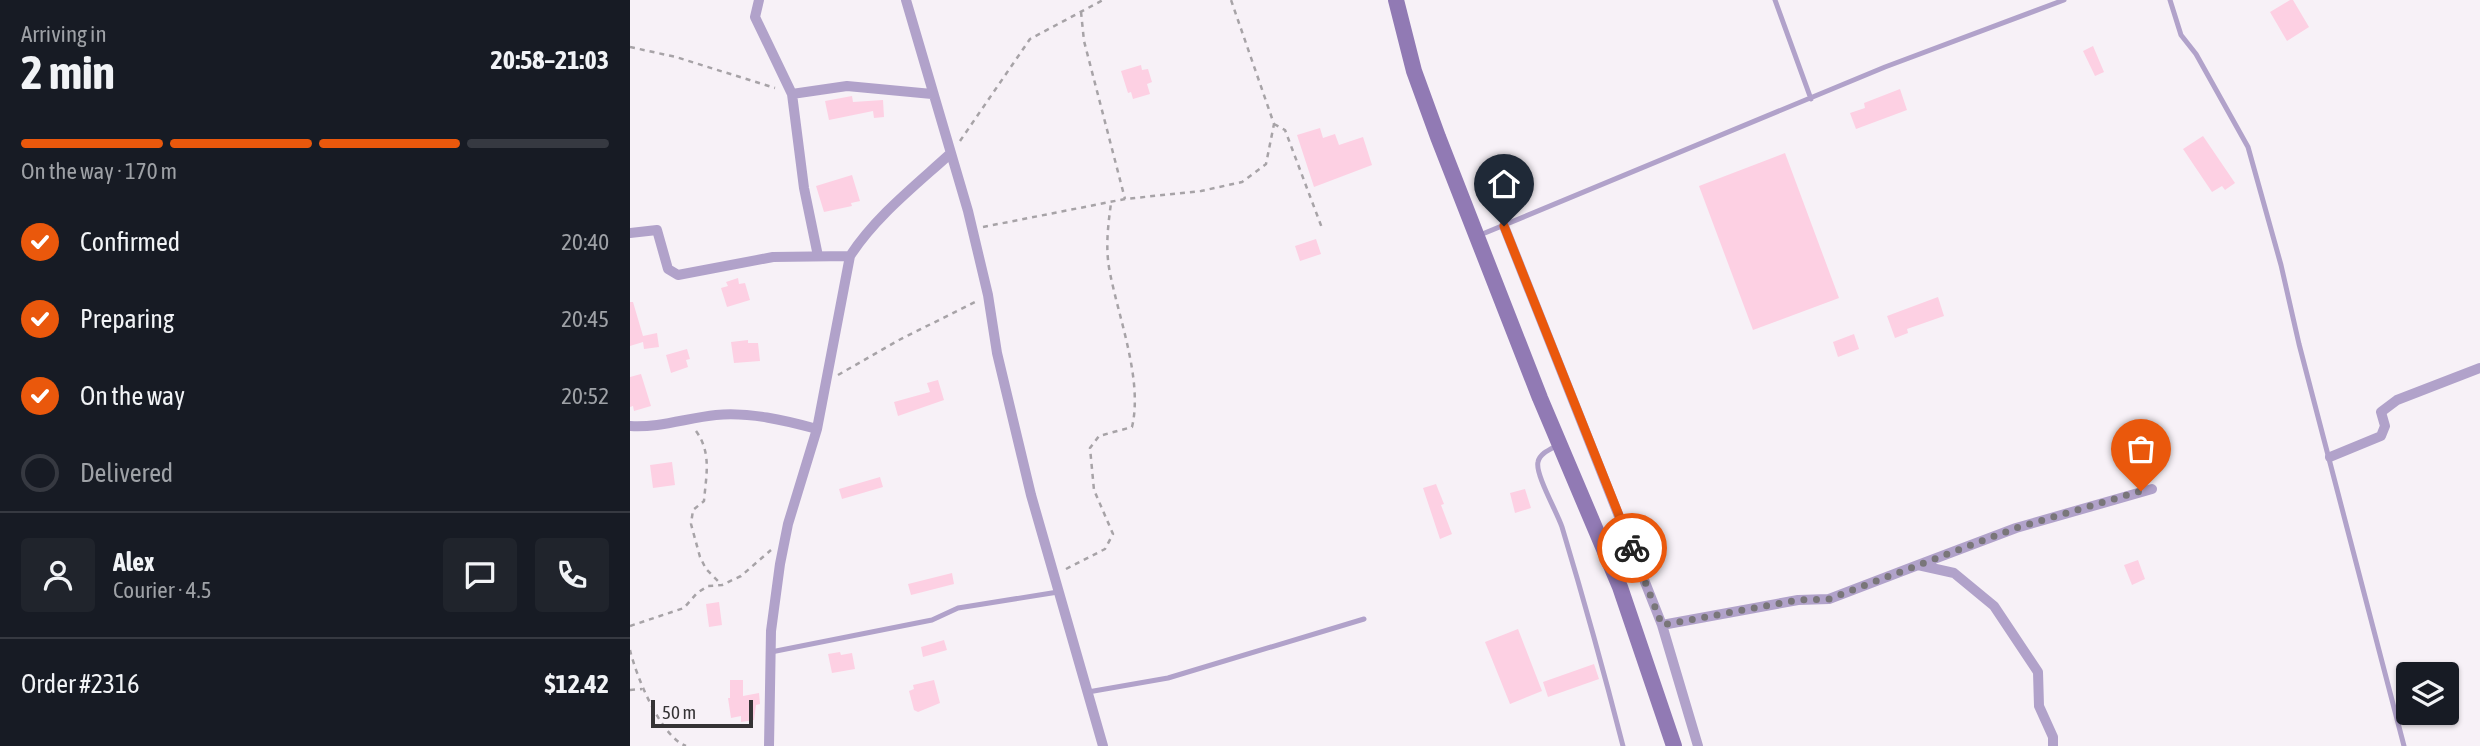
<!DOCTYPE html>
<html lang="en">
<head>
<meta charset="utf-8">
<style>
  :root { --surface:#171b24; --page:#20242c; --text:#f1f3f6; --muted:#9ea1a6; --line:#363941; --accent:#ea580c }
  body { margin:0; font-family:"Asap Condensed",sans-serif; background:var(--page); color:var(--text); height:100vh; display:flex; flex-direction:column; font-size:26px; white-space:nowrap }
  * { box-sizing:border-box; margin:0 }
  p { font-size:23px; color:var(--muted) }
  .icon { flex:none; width:38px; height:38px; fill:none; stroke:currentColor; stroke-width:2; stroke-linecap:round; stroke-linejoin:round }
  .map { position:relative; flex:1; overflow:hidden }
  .panel { display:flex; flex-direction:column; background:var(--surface); width:630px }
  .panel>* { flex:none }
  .fabs { position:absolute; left:1766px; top:662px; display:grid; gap:14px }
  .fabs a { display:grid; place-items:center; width:63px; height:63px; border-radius:7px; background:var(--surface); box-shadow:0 2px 5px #0004; font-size:35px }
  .scale { position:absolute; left:21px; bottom:18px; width:102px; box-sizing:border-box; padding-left:7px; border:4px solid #353335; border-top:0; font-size:19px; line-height:24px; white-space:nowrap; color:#353335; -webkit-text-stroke:5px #f7f1f7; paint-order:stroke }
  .pin { position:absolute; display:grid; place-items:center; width:60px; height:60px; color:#fff; margin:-72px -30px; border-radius:50% 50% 50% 0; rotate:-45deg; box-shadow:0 0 7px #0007 }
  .pin .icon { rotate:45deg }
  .courier { position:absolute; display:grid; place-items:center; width:70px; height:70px; margin:-35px; border:5px solid #ea580c; border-radius:50%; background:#fff; color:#222; box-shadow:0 2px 9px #0007 }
  .head em { font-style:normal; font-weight:700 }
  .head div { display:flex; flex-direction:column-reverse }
  .head { display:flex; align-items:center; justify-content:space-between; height:119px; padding:0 21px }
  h1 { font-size:46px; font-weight:700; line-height:52px }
  .bar { display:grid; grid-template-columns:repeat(4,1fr); gap:10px 7px; align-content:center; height:84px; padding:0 21px }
  .bar i { height:9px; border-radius:5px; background:var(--line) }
  .bar .on { background:var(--accent) }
  .bar p { grid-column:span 4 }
  .line { display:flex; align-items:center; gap:18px; padding:0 21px; border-top:2px solid var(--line) }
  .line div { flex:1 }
  .round { display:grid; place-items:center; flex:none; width:74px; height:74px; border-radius:7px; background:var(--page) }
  ol { padding:0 21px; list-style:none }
  li { display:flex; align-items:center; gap:21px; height:77px }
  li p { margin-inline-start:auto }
  li .icon { padding:7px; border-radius:50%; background:var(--accent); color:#fff; stroke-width:4 }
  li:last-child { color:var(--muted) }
  li i { width:38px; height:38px; border:4px solid var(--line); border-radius:50% }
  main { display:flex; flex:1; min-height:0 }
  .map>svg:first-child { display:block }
  .building { fill:#fdd0e3 }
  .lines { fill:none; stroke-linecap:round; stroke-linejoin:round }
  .path { stroke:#a7a3a7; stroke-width:2.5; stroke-dasharray:5 5; stroke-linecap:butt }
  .lane { stroke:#b1a2ca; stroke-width:5 }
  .street { stroke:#b1a2ca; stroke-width:10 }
  .secondary { stroke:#917ab4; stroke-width:16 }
  .done { stroke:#797679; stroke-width:7; stroke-dasharray:0 12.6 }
  .route { stroke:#ea580c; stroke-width:9 }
</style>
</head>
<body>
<main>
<section class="panel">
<div class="head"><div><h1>2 min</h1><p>Arriving in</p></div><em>20:58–21:03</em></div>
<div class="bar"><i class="on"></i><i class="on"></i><i class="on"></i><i></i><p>On the way · 170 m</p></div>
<ol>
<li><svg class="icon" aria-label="check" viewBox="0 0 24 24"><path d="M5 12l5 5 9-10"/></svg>Confirmed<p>20:40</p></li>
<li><svg class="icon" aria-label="check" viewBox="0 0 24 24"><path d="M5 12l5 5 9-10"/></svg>Preparing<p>20:45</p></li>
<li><svg class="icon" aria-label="check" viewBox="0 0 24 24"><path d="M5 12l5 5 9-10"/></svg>On the way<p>20:52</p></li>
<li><i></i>Delivered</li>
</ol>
<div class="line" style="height:126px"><a class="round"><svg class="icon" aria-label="person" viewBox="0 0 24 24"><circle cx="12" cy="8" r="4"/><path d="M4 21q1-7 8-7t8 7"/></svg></a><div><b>Alex</b><p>Courier · 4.5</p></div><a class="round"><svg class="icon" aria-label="chat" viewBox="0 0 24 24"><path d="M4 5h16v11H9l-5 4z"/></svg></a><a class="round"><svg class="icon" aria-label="phone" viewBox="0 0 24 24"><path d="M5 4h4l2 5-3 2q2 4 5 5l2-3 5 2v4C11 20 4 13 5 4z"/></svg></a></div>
<div class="line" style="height:91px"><div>Order #2316</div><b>$12.42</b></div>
</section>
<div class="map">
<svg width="1850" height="746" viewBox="0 0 1850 746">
  <rect width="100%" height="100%" fill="#f7f1f7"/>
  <path class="building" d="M1660,0H1663L1679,27L1657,41L1640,12Z
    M1463,46L1474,72L1465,76L1453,51Z
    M511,65L512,70L518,69L522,82L517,84L520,94L503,99L501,92L498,93L491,71Z
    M1270,89L1277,110L1226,129L1220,113L1235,108L1234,103Z
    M222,96L223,102L253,100L254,117L244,118L243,111L199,120L195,101Z
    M690,128L693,138L705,134L709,145L733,137L742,165L684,187L667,135Z
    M1573,136L1605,183L1595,190L1592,186L1582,192L1553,149Z
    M1155,153L1209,298L1123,330L1069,186Z
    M222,175L230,201L221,203L222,206L194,212L186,186Z
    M686,239L691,254L670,261L665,246Z
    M108,278L109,284L115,283L120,300L97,307L91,288L98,286L96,282Z
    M1308,297L1314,316L1277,329L1278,333L1265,338L1257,316Z
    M0,302H3L13,336L27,333L29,347L14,349L13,342L0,346Z
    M1224,334L1229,349L1208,357L1203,342Z
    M118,340V343H128L130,361L104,363L101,342Z
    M57,349L60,359L56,360L58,367L41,373L36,355Z
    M11,374L21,406L4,411L3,406L0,407V377Z
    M308,380L314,400L268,416L264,402L300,392L297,383Z
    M42,462L45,485L23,488L20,465Z
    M250,477L253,487L212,499L209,489Z
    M806,484L814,504L811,505L822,534L810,539L793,488Z
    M895,489L901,508L885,513L880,493Z
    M1508,560L1515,579L1502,585L1494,565Z
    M322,573L324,584L281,595L278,584Z
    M89,602L92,625L79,627L76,604Z
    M888,629L912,691L880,704L855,642Z
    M314,640L317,650L293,657L291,647Z
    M210,652L211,655L222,653L225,669L202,673L198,654Z
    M964,664L969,679L918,697L913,682Z
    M100,680H113V696L129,693L130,704L126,705L124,720L111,722V716L101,718L98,698H100Z
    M304,680L310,703L288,712L284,710L279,691L284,689L283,685Z"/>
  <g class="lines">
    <path class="path" d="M451,12L454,41L495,199
      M0,47L46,57L145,88
      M644,124L655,130L692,228
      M330,141L400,39L473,0
      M353,227L495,199L571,191L612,182L636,164L644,124L601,0
      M208,375L269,340L347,301
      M66,431C82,453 76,476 74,501L63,510L61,524L70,557L76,569L92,585
      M436,569L475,549L483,534L464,490L460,448L469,436L502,427C513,381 489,319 480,273C475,249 478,226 481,203
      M0,626L54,608L67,593L78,586L92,585L111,576L141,550
      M0,650C6,676 31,737 56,746
      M0,690L12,689"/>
    <path class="lane" d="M1145,0L1181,99
      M1540,0L1551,35L1566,54L1618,147L1651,265L1669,344L1774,746
      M850,235L1255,67L1434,0
      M928,445C921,449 910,453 908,462C905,474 927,512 932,527C954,600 974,672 993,746
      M141,652L302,620L328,608L428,592
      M458,692L538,678L734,619"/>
    <path class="street" d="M129,0L125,17L162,94L174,188L188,256
      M276,0L338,211L358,295L367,353L401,495L473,746
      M162,94L217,86L302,94
      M874,226L1032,625L1068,746
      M0,233L27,230L38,269L48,275L143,257L220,256
      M0,426C29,428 57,418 86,415C120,412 154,420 187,429
      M1700,457L1751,436L1755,426L1751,412L1767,400L1850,368
      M1288,565L1386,528L1522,489
      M1032,625L1168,600L1199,599L1288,565L1324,573L1364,606L1408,672L1409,706L1423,737V746
      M139,746L141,631L150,564L158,524L187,429L220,256C246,216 286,185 321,153"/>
    <path class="secondary" d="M766,0L784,71L808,137L910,398L990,587L1044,746"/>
  </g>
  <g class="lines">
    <path class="done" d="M1002,548L1032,625L1168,600L1199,599L1386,528L1511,491"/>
    <path class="route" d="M874,226L1002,548"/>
  </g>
</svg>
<div class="fabs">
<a><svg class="icon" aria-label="layers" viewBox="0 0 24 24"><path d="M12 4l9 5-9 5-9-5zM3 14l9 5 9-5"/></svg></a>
</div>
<div class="scale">50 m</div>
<div class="pin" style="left:1511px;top:491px;background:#ea580c"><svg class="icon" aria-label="bag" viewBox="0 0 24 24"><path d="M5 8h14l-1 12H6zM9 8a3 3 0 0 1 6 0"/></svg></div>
<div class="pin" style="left:874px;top:226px;background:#1f2937"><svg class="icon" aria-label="home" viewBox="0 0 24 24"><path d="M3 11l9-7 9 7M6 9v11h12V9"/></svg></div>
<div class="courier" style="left:1002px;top:548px"><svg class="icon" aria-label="bike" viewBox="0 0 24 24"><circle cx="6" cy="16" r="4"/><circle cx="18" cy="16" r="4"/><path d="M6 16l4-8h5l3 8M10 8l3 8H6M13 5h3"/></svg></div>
</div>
</main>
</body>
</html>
